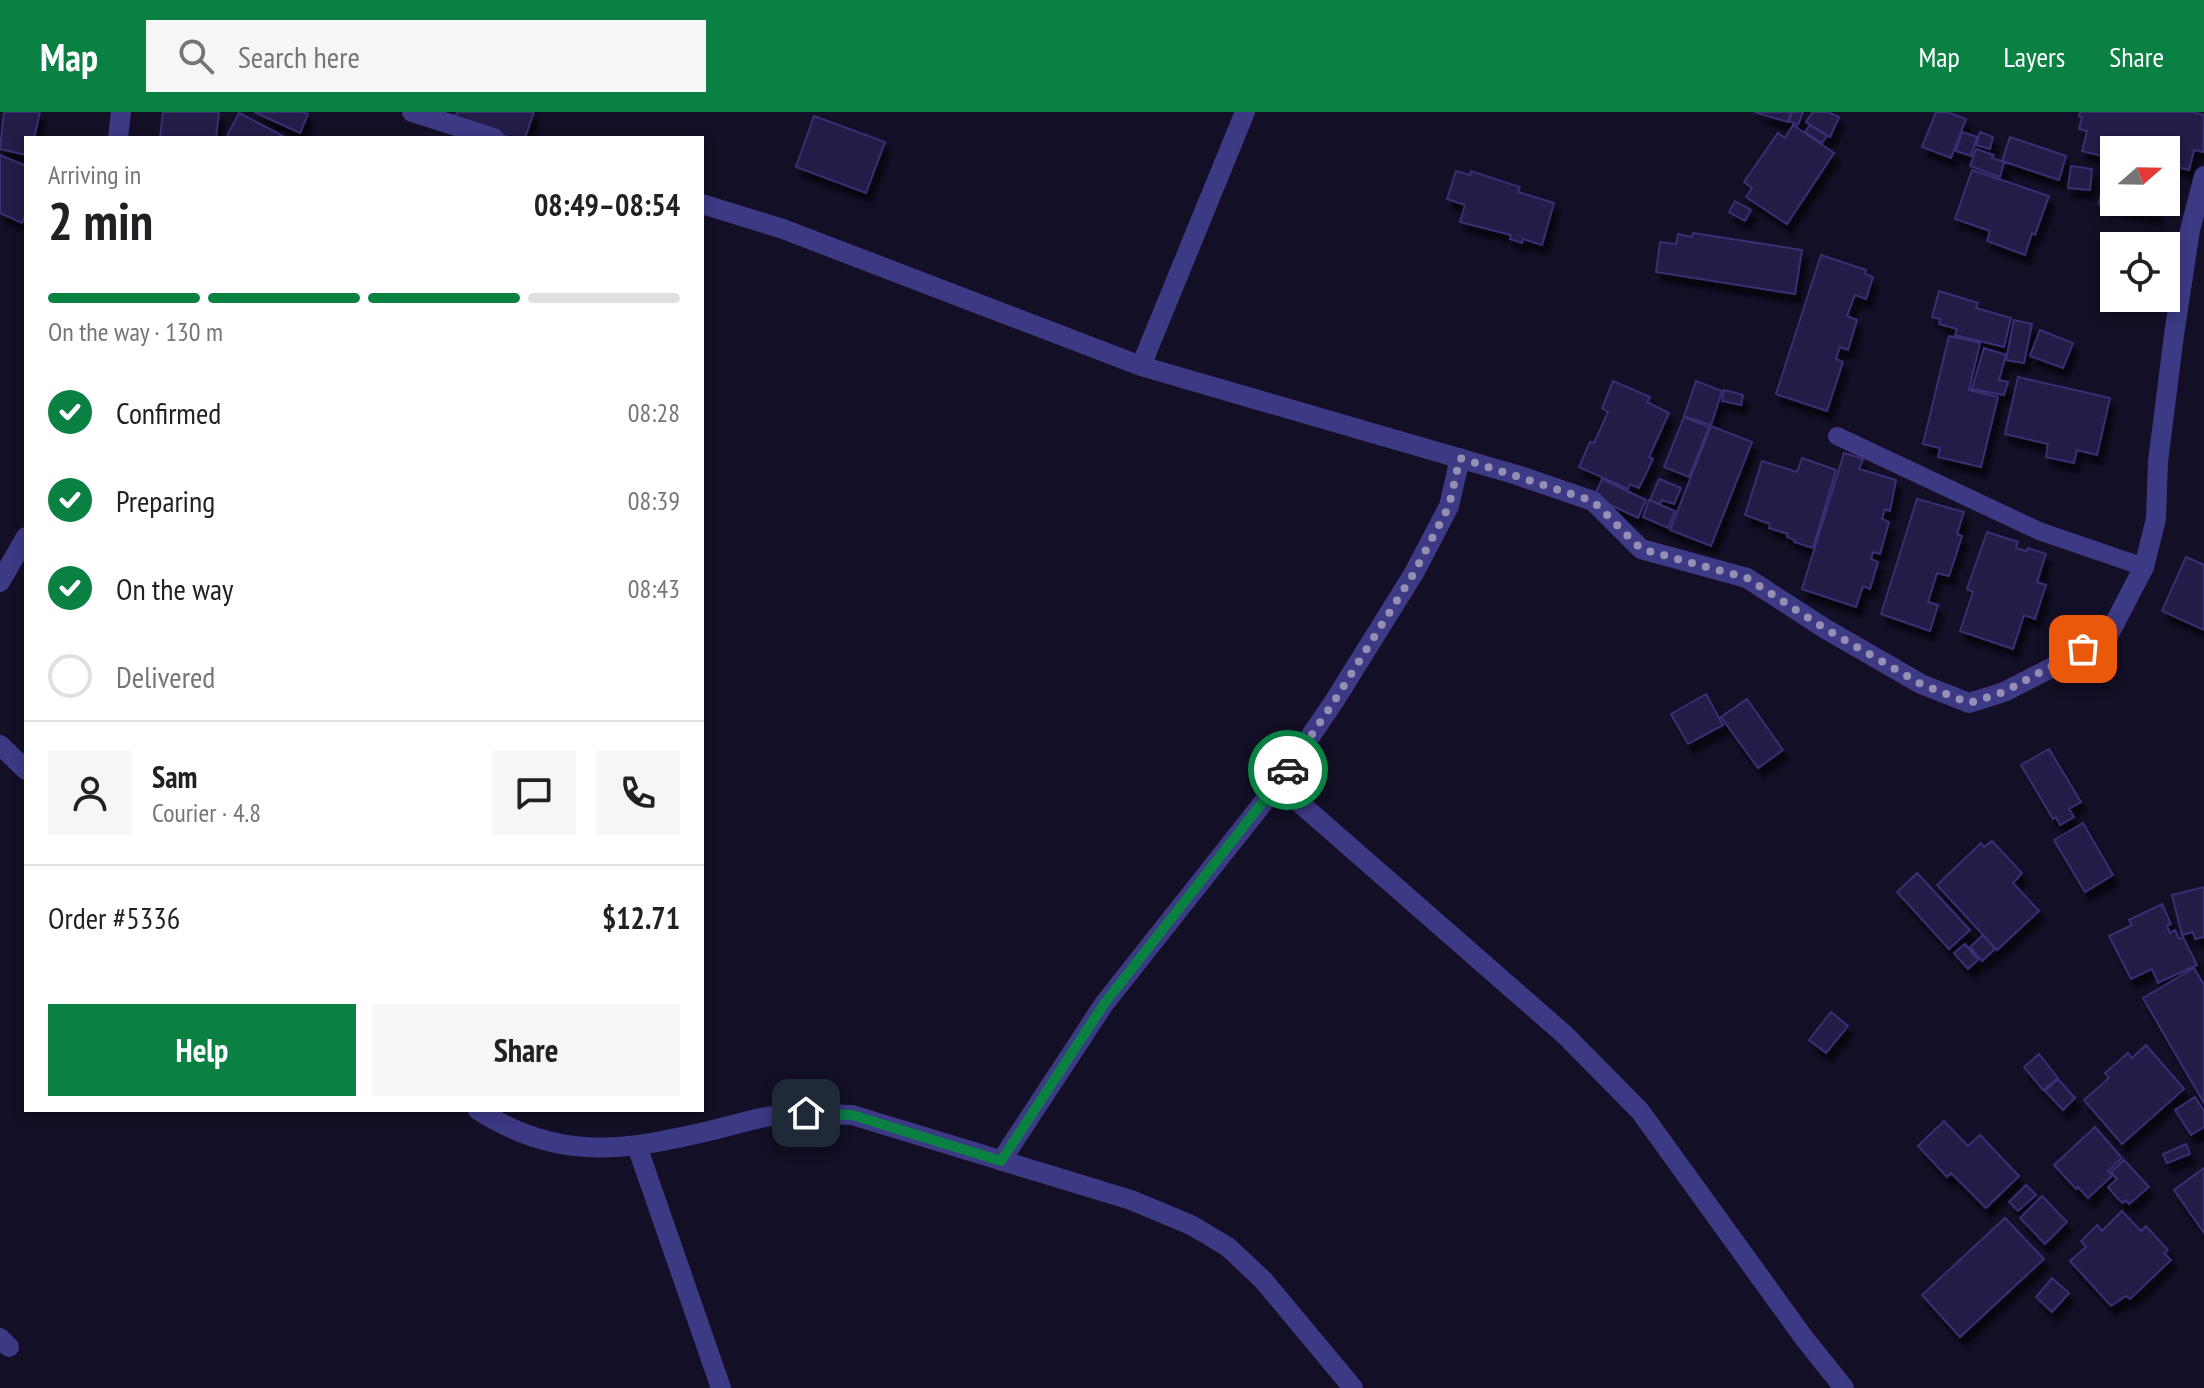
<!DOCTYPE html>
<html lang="en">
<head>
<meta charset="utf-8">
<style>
  :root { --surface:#fff; --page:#f6f6f6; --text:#202124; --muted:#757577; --line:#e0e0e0; --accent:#0b8043 }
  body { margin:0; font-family:"PT Sans Narrow",sans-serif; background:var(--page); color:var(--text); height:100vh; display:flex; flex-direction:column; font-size:30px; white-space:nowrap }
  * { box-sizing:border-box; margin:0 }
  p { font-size:26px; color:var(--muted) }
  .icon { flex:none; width:44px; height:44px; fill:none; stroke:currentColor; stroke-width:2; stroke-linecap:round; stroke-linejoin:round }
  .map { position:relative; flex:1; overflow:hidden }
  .sheet { position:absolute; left:24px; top:24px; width:680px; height:976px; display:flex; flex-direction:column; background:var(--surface); border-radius:0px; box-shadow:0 4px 12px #0003 }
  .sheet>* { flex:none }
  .needle { width:52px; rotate:70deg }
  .controls { position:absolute; left:2100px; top:24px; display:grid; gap:16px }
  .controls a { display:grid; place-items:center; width:80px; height:80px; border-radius:0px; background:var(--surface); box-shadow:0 4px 12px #0003; font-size:40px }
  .pin { position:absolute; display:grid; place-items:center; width:68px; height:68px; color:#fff; margin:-34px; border-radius:16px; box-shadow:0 4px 12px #0006 }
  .courier { position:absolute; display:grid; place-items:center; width:80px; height:80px; margin:-40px; border:6px solid #0b8043; border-radius:50%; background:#fff; color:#222; box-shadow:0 2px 10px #0007 }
  .headline em { font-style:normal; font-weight:800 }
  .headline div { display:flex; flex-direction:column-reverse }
  .headline { display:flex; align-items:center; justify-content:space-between; height:136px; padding:0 24px }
  h1 { font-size:52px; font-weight:800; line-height:60px }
  .bar { display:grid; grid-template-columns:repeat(4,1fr); gap:12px 8px; align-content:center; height:96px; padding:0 24px }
  .bar i { height:10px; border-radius:6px; background:var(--line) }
  .bar .current { background:var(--accent) }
  .bar p { grid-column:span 4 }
  .line { display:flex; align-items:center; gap:20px; padding:0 24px; border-top:2px solid var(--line) }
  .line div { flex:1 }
  .round { display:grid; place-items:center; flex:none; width:84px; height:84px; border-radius:0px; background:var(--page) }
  ol { padding:0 24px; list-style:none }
  li { display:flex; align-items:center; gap:24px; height:88px }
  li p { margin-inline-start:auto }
  li .icon { padding:8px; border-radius:50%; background:var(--accent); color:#fff; stroke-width:4 }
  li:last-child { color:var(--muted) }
  li i { width:44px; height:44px; border:4px solid var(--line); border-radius:50% }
  .primary-button { display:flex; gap:16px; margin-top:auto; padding:16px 24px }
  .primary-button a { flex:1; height:92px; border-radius:0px; background:var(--accent); color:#fff; font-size:32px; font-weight:800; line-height:92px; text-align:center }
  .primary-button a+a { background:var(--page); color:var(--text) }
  header { display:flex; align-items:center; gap:48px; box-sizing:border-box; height:112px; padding:0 40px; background:var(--accent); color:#fff }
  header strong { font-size:38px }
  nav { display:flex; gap:44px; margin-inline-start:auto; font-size:28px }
  .search { width:560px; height:72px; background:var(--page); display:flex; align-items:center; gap:20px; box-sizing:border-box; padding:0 28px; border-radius:0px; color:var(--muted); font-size:30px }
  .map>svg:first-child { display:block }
  .building { fill:#241b47; stroke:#3b2d73; stroke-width:2; filter:url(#shadow) }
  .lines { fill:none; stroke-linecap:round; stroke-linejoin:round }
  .lane { stroke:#3d3a85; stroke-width:18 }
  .street { stroke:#3d3a85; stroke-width:20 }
  .done { stroke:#948fb3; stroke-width:8; stroke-dasharray:0 14.4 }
  .route { stroke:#0b8043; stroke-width:10 }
</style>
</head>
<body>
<header>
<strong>Map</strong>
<div class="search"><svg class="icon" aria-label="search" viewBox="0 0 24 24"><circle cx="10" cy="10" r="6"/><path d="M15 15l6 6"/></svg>Search here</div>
<nav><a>Map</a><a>Layers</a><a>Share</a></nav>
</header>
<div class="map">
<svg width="2204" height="1276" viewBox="0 0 2204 1276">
  <defs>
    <filter id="shadow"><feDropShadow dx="5" dy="9" stdDeviation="2" flood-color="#0009"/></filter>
  </defs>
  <rect width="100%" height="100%" fill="#130f26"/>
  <path class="building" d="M4,0H40L34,26H26V43L0,37Z
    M163,0H219L216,26H160Z
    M254,0H303L308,2L300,21Z
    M457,0H534L525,26H510L455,5Z
    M1754,0H1791L1788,10Z
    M1792,0H1803L1798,13L1789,9Z
    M1813,0H1828L1839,5L1830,25L1806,10Z
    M1936,0H1947L1966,7L1951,46L1922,35Z
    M2080,0H2193L2204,3L2203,40L2194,38L2189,58L2169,53L2167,60L2166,38H2114V47L2082,39L2087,19L2079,17L2082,5L2079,4Z
    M239,1L283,24L282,26H226Z
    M814,4L885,30L866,81L796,55Z
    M1793,13L1834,41L1787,112L1746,85L1752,76L1744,70L1778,21L1785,26Z
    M1810,13L1827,24L1822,31L1805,20Z
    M1962,20L1977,25L1971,44L1956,39Z
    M1980,20L1993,25L1990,37L1976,33Z
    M2010,25L2066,44L2059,68L2002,49Z
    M1976,37L1994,43L1992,46L2004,50L2000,65L1970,54Z
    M0,43L26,54V101L22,111L0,101Z
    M2071,54L2092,57L2090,78L2068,76Z
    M1972,58L2049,84L2035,123L2032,121L2025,143L1987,129L1990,119L1955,107Z
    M2106,58L2114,60V90H2159L2156,103L2099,92Z
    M1456,59L1470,63L1471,59L1520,75L1518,80L1554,91L1542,133L1523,127L1522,131L1510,127L1511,123L1460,110L1465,93L1447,87Z
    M1735,89L1751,98L1745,109L1729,100Z
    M1693,121L1802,138L1795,182L1656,160L1660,130L1676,132L1678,122L1692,125Z
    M1821,143L1866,158L1865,162L1873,165L1866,187L1855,183L1847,204L1857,208L1848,238L1840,235L1836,247L1843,250L1827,299L1776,282Z
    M1939,179L1978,191L1976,196L2011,206L2004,235L1955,223L1957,217L1939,212L1940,207L1932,205Z
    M2014,208L2032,212L2024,251L2006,248Z
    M2040,218L2073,231L2063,256L2030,244Z
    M1949,224L1980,231L1969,278L1998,285L1981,355L1938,345L1940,336L1923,332Z
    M1984,236L2006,243L1999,268L2008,270L2004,283L1972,277Z
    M2018,265L2110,286L2097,343L2077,338L2074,351L2046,345L2048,332L2005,322Z
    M1613,269L1650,285L1647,290L1669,301L1649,345L1653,347L1639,376L1630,372L1628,377L1579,355L1590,330L1594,331L1608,300L1602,296Z
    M1696,269L1722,279L1711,313L1684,304Z
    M1724,278L1743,283L1741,293L1722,289Z
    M1684,305L1709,315L1689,365L1664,355Z
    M1711,314L1752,330L1711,434L1670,418Z
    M1844,341L1863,347L1859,357L1896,368L1890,399L1885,397L1882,407L1889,410L1880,442L1873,440L1871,447L1878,450L1870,477L1863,474L1856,495L1802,477Z
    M1802,346L1836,358L1813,436L1794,430L1795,428L1787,425L1788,422L1769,416L1770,412L1745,403L1762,349L1797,360Z
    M1602,367L1646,388L1638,406L1594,385Z
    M1659,367L1681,376L1674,392L1662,388L1660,392L1650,388Z
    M1917,387L1964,400L1957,422L1962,424L1949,464L1937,461L1928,490L1938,493L1930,519L1881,502Z
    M1649,388L1675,399L1668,416L1643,405Z
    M1987,420L2018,430L2016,436L2026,439L2028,436L2046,442L2037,470L2046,473L2035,507L2024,503L2013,537L1960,519L1973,480L1967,477Z
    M2186,445L2204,453V518L2162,499Z
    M1706,582L1723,613L1688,632L1671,602Z
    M1747,587L1783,638L1758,656L1721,605Z
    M2049,637L2081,690L2069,697L2074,705L2060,713L2056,705L2053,707L2021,653Z
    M2083,711L2113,763L2085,780L2054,728Z
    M1992,729L2022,761L2013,771L2039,799L1997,838L1937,773L1981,731L1984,735Z
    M1917,761L1970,818L1949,837L1897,780Z
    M2204,775V825L2195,827L2193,820L2182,823L2172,783Z
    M2162,792L2171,812L2167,814L2170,821L2175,818L2179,827L2183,825L2197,853L2158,871L2152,857L2131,867L2109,824L2132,813L2129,808Z
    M1983,823L1995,837L1982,849L1970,835Z
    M1965,832L1978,848L1968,857L1954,841Z
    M2194,856L2204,873V991L2143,886Z
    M1831,900L1848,914L1826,941L1809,928Z
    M2146,933L2184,977L2122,1032L2084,988L2109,966L2105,961L2128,941L2132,946Z
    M2039,942L2058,966L2043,978L2024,955Z
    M2058,967L2075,986L2063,998L2045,979Z
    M2195,985L2204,999V1015L2191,1023L2175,998Z
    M1944,1009L1968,1034L1980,1023L2019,1064L1986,1096L1951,1061L1947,1065L1918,1034Z
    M2095,1015L2122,1046L2108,1059L2112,1064L2088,1086L2078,1075L2076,1077L2054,1053Z
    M2186,1032L2190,1042L2167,1051L2163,1042Z
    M2124,1048L2149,1075L2129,1092L2126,1088L2123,1091L2119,1088L2108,1075L2117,1067L2111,1060Z
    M2204,1056V1121L2174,1078Z
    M2026,1073L2036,1083L2018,1099L2009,1090Z
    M2042,1084L2067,1110L2045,1132L2020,1106Z
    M2122,1099L2141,1119L2146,1114L2168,1138L2164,1141L2171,1148L2130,1187L2126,1184L2111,1194L2070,1149L2086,1135L2081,1129L2097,1113L2102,1119Z
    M2005,1106L2044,1147L1960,1225L1922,1183Z
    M2052,1166L2069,1181L2052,1200L2036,1185Z"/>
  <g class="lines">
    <path class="lane" d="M1837,324L2039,419L2144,455"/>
    <path class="street" d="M412,0L494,26
      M118,26L121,0
      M702,92L783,117L1141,254L1517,363L1593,389L1641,437L1747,466L1824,516L1921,572L1969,591L2004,580L2057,553L2109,522L2144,455L2156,407L2158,350L2174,223L2190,118L2204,64
      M1141,254L1245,0
      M0,470L26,425
      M0,633L26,658
      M1278,672L1565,923L1640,999L1804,1226L1844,1276
      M478,998C559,1050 624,1039 713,1018C731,1014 748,1008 766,1005C795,1000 823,1002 852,1003L1131,1088L1191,1113L1228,1135L1263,1168L1353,1276
      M637,1034L721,1276
      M1001,1049L1104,892L1278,672L1335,588L1414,461L1449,394L1460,346
      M0,1226L9,1235"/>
  </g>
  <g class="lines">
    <path class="done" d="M1288,658L1335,588L1414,461L1449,394L1460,346L1593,389L1641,437L1747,466L1824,516L1921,572L1969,591L2004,580L2083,537"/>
    <path class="route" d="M806,1001L852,1003L1001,1049L1104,892L1288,658"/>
  </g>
</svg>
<div class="controls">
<a><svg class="needle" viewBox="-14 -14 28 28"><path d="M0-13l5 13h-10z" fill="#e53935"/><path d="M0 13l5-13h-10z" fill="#757577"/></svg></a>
<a><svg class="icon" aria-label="locate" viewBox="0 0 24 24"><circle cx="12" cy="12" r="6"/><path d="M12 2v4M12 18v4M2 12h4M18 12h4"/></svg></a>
</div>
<div class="pin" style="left:2083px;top:537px;background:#ea580c"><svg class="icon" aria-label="bag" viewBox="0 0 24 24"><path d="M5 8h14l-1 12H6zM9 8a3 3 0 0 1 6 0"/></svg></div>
<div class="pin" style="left:806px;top:1001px;background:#1f2937"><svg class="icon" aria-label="home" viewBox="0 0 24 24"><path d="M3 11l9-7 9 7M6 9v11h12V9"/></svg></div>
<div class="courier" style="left:1288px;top:658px"><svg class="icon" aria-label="car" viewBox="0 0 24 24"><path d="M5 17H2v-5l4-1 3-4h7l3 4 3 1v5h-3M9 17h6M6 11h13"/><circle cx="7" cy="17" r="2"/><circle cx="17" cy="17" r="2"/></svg></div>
<section class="sheet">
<div class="headline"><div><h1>2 min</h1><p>Arriving in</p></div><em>08:49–08:54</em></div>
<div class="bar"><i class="current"></i><i class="current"></i><i class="current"></i><i></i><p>On the way · 130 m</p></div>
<ol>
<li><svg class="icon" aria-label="check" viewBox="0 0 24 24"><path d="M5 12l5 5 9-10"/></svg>Confirmed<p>08:28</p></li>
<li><svg class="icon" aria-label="check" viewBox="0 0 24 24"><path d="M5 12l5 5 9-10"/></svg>Preparing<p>08:39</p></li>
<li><svg class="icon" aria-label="check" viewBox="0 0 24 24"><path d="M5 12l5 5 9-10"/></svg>On the way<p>08:43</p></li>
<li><i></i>Delivered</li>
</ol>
<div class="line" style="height:144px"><a class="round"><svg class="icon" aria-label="person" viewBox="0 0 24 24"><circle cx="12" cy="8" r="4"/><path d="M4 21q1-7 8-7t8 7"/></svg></a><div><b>Sam</b><p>Courier · 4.8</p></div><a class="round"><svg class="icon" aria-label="chat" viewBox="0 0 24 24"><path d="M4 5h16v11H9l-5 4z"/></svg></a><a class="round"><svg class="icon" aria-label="phone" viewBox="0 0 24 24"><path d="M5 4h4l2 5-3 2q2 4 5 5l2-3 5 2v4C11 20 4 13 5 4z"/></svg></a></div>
<div class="line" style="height:104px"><div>Order #5336</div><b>$12.71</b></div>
<div class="primary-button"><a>Help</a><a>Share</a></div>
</section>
</div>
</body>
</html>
